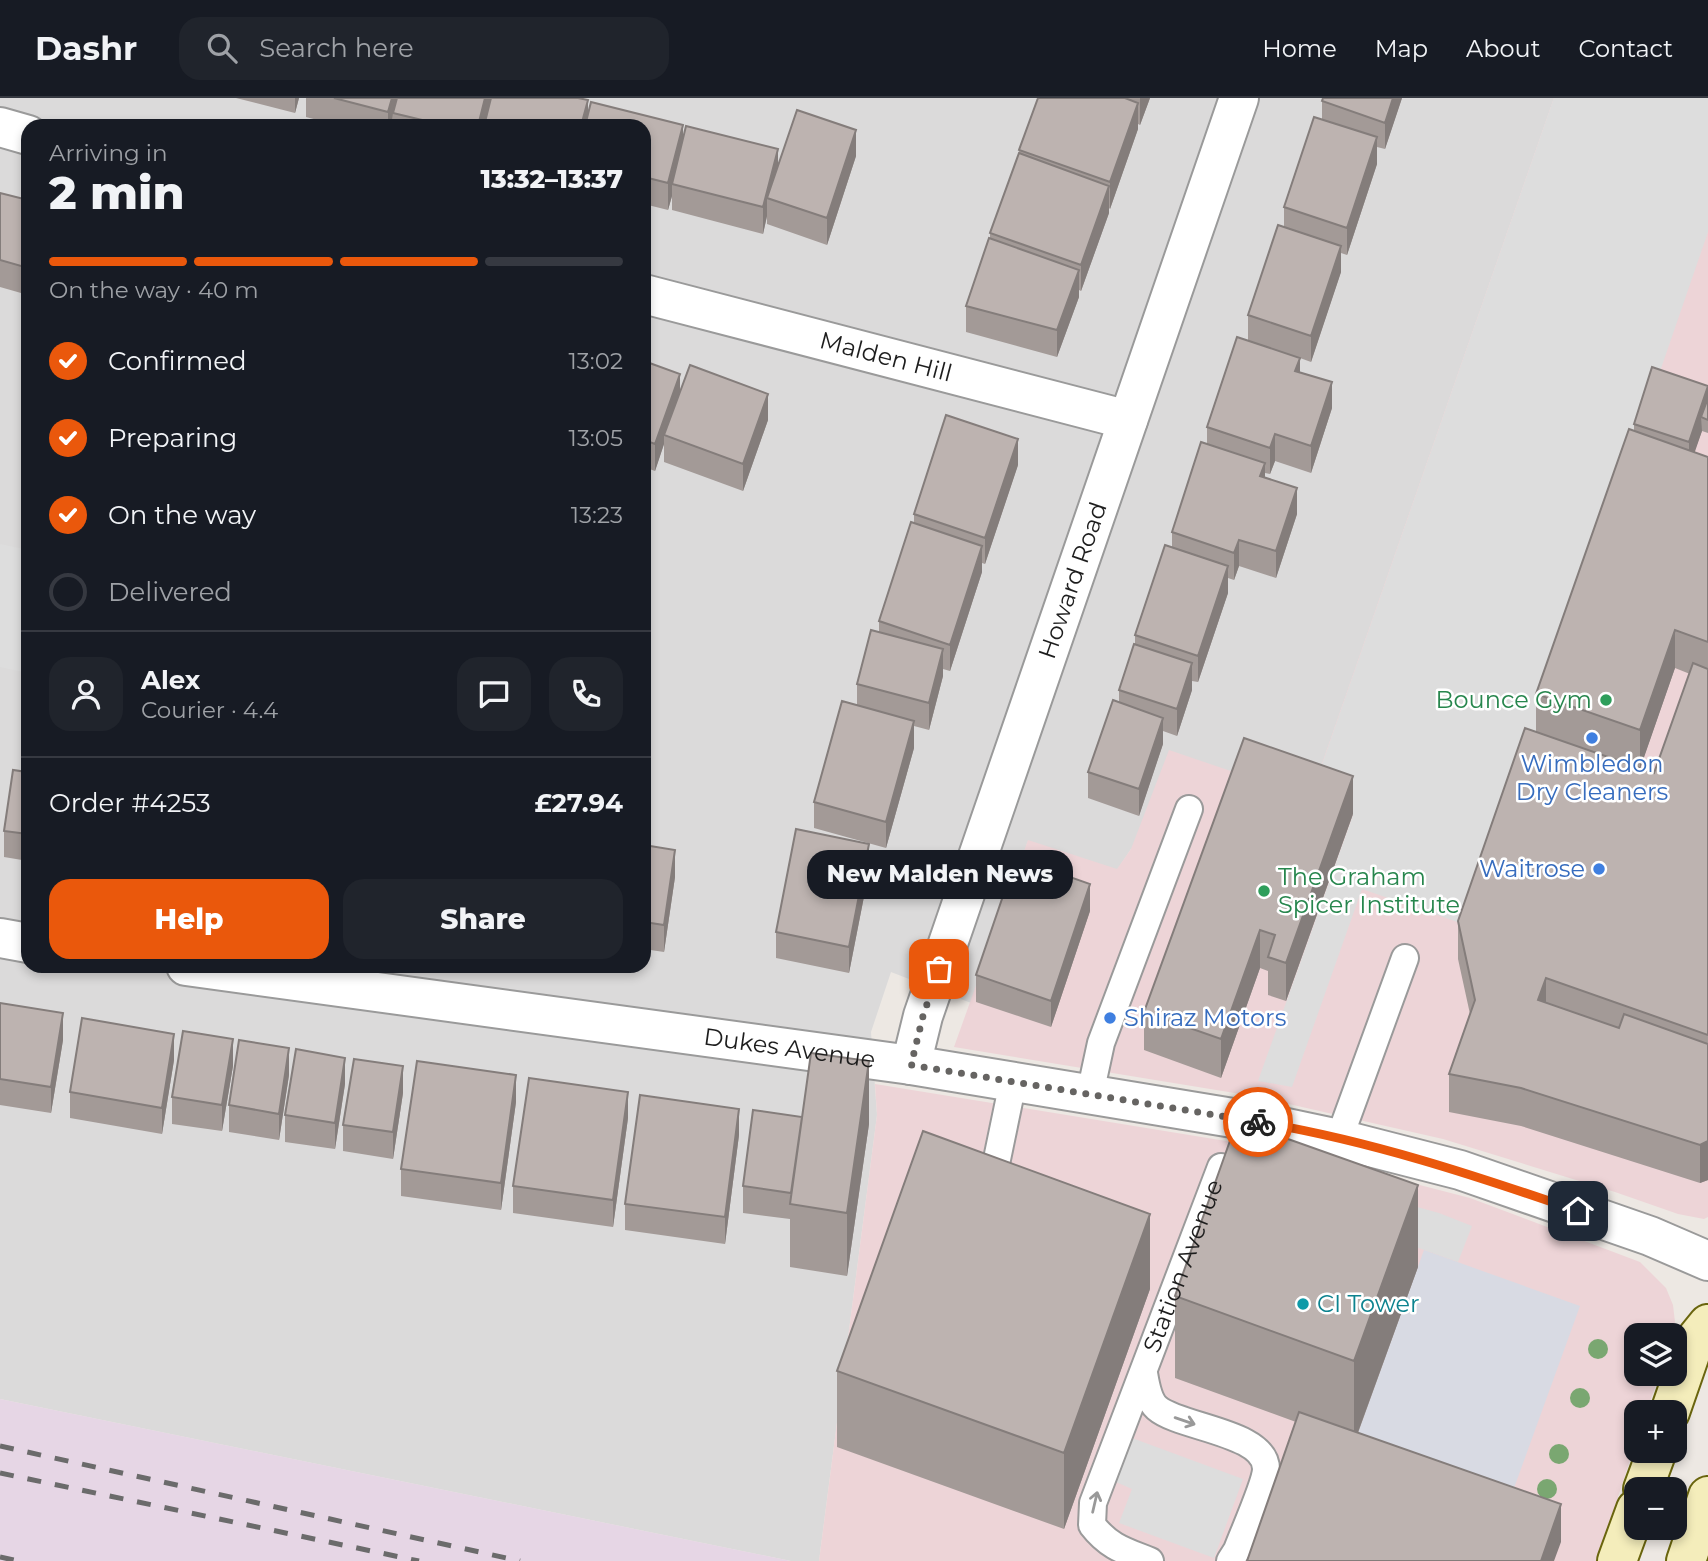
<!DOCTYPE html>
<html lang="en">
<head>
<meta charset="utf-8">
<style>
  :root { --surface:#171b24; --page:#20242c; --text:#f1f3f6; --muted:#9ea1a6; --line:#363941; --accent:#ea580c }
  body { margin:0; font-family:Montserrat,sans-serif; background:var(--page); color:var(--text); height:100vh; display:flex; flex-direction:column; font-size:26px; white-space:nowrap }
  * { box-sizing:border-box; margin:0 }
  p { font-size:23px; color:var(--muted) }
  .icon { flex:none; width:38px; height:38px; fill:none; stroke:currentColor; stroke-width:2; stroke-linecap:round; stroke-linejoin:round }
  .map { position:relative; flex:1; overflow:hidden }
  .sheet { position:absolute; left:21px; top:21px; width:630px; height:854px; display:flex; flex-direction:column; background:var(--surface); border-radius:21px; box-shadow:0 4px 10px #0003 }
  .sheet>* { flex:none }
  .controls { position:absolute; left:1624px; top:1225px; display:grid; gap:14px }
  .controls a { display:grid; place-items:center; width:63px; height:63px; border-radius:14px; background:var(--surface); box-shadow:0 4px 10px #0003; font-size:35px }
  .pin { position:absolute; display:grid; place-items:center; width:60px; height:60px; color:#fff; margin:-30px; border-radius:14px; box-shadow:0 4px 10px #0006 }
  .courier { position:absolute; display:grid; place-items:center; width:70px; height:70px; margin:-35px; border:5px solid #ea580c; border-radius:50%; background:#fff; color:#222; box-shadow:0 2px 9px #0007 }
  .bubble { position:absolute; height:49px; border-radius:21px; background:var(--surface); box-shadow:0 4px 10px #0003; font-size:23px; font-weight:800; line-height:49px; text-align:center }
  .headline em { font-style:normal; font-weight:800 }
  .headline div { display:flex; flex-direction:column-reverse }
  .headline { display:flex; align-items:center; justify-content:space-between; height:119px; padding:0 28px }
  h1 { font-size:46px; font-weight:800; line-height:52px }
  .bar { display:grid; grid-template-columns:repeat(4,1fr); gap:10px 7px; align-content:center; height:84px; padding:0 28px }
  .bar i { height:9px; border-radius:5px; background:var(--line) }
  .bar .active { background:var(--accent) }
  .bar p { grid-column:span 4 }
  .line { display:flex; align-items:center; gap:18px; padding:0 28px; border-top:2px solid var(--line) }
  .line div { flex:1 }
  .round { display:grid; place-items:center; flex:none; width:74px; height:74px; border-radius:21px; background:var(--page) }
  ol { padding:0 28px; list-style:none }
  li { display:flex; align-items:center; gap:21px; height:77px }
  li p { margin-inline-start:auto }
  li .icon { padding:7px; border-radius:50%; background:var(--accent); color:#fff; stroke-width:4 }
  li:last-child { color:var(--muted) }
  li i { width:38px; height:38px; border:4px solid var(--line); border-radius:50% }
  .button { display:flex; gap:14px; margin-top:auto; padding:14px 28px }
  .button a { flex:1; height:80px; border-radius:21px; background:var(--accent); color:#fff; font-size:28px; font-weight:800; line-height:80px; text-align:center }
  .button a+a { background:var(--page); color:var(--text) }
  header { display:flex; align-items:center; gap:42px; box-sizing:border-box; height:98px; padding:0 35px; background:var(--surface); border-bottom:2px solid var(--line) }
  header strong { font-size:33px }
  nav { display:flex; gap:38px; margin-inline-start:auto; font-size:24px }
  .search { width:490px; height:63px; background:var(--page); display:flex; align-items:center; gap:18px; box-sizing:border-box; padding:0 24px; border-radius:21px; color:var(--muted); font-size:26px }
  .map>svg:first-child { display:block }
  .residential { fill:#dbdada; fill-rule:evenodd }
  .commercial { fill:#edd4d7 }
  .industrial { fill:#e6d6e5 }
  .parking { fill:#ddd }
  .plaza { fill:#d8dae3 }
  .lines { fill:none; stroke-linecap:round; stroke-linejoin:round }
  .service-casing { stroke:#9a9a9a; stroke-width:30 }
  .minor-casing { stroke:#9a9a9a; stroke-width:42 }
  .secondary-casing { stroke:#6a650e; stroke-width:42 }
  .service { stroke:#fff; stroke-width:26 }
  .minor { stroke:#fff; stroke-width:38 }
  .secondary { stroke:#f4edbb; stroke-width:38 }
  .rail { stroke:#6b6b6b; stroke-width:5; stroke-dasharray:14 14; stroke-linecap:butt }
  .tree { fill:#7aa771 }
  .wall { fill:#a39a97; fill-rule:evenodd }
  .shaded-wall { fill:#847d7b }
  .building { fill:#bdb3b0; stroke:#847d7b; stroke-width:2 }
  .oneway { stroke:#999 }
  .done { stroke:#666462; stroke-width:7; stroke-dasharray:0 12.6 }
  .route { stroke:#ea580c; stroke-width:9 }
  .leisure-dot { fill:#2e9e5b; stroke:#fff; stroke-width:2.5 }
  .shop-dot { fill:#3f7fe0; stroke:#fff; stroke-width:2.5 }
  .culture-dot { fill:#0f9aa8; stroke:#fff; stroke-width:2.5 }
  .labels { text-anchor:middle; stroke-width:5; stroke-linejoin:round; paint-order:stroke }
  .street-label { font-size:24px; fill:#1d1d1d; stroke:#fff }
  .leisure-label { font-size:24px; fill:#27864d; stroke:#fff; text-anchor:end }
  .shop-label { font-size:24px; fill:#366cbe; stroke:#fff }
  .culture-label { font-size:24px; fill:#0d838f; stroke:#fff; text-anchor:start }
</style>
</head>
<body>
<header>
<strong>Dashr</strong>
<div class="search"><svg class="icon" aria-label="search" viewBox="0 0 24 24"><circle cx="10" cy="10" r="6"/><path d="M15 15l6 6"/></svg>Search here</div>
<nav><a>Home</a><a>Map</a><a>About</a><a>Contact</a></nav>
</header>
<div class="map">
<svg width="1708" height="1463" viewBox="0 0 1708 1463">
  <rect width="100%" height="100%" fill="#ede8e3"/>
  <path class="residential" d="M0,0H1554L1310,701L1131,751L1117,772L1028,743L971,905L891,874L871,934L877,1017L819,1463H791L0,1301ZM28,28H644V868H28Z"/>
  <path class="commercial" d="M1554,0H1708V1119L1704,1121L1678,1116L1615,1094L1443,1041L1253,998L954,949L1028,742L1117,771L1131,751L1169,652L1310,700Z
    M875,986L1288,1053L1470,1100L1640,1164L1666,1190L1673,1207L1675,1224L1672,1237H1636V1276H1660L1646,1314H1636V1344L1597,1463H819L877,1017Z"/>
  <path class="industrial" d="M0,1301L791,1463H0Z"/>
  <path class="parking" d="M1554,0H1708V134L1469,828L1362,791L1292,989L1258,983L1353,717L1310,701Z
    M0,446L28,452V575L0,569Z
    M1330,1085L1439,1115L1472,1128L1458,1164L1290,1104Z
    M1132,1340L1243,1381L1214,1460L1119,1425L1132,1391L1116,1384Z"/>
  <path class="plaza" d="M1424,1152L1580,1208L1510,1401L1354,1345Z"/>
  <g class="lines">
    <defs>
      <g id="service">
        <path d="M1090,996L1101,945L1189,711"/>
        <path d="M1339,1041L1405,860"/>
        <path d="M990,1095L1013,984"/>
        <path d="M1144,1275C1146,1287 1148,1302 1157,1310C1180,1330 1266,1334 1266,1371C1266,1384 1243,1436 1237,1452L1230,1463"/>
        <path id="s1" d="M1150,1463C1125,1453 1109,1449 1092,1427L1093,1405L1221,1069"/>
      </g>
      <g id="minor">
        <path d="M0,29L28,37"/>
        <path id="s2" d="M644,196L1128,322"/>
        <path d="M0,840L28,845"/>
        <path id="s3" d="M186,868L911,967L1263,1025L1339,1041L1460,1072L1650,1138L1708,1163"/>
        <path id="s4" d="M911,967L923,918L1239,0"/>
      </g>
      <path id="secondary" d="M1670,1314L1695,1242L1708,1226
        M1643,1391L1657,1353
        M1617,1463L1636,1411
        M1686,1463L1708,1398"/>
    </defs>
    <use href="#service" class="service-casing"/>
    <use href="#minor" class="minor-casing"/>
    <use href="#secondary" class="secondary-casing"/>
    <use href="#service" class="service"/>
    <use href="#minor" class="minor"/>
    <use href="#secondary" class="secondary"/>
    <path class="rail" d="M0,1348L520,1463
      M0,1375L419,1463
      M0,1459L18,1463"/>
  </g>
  <g class="tree">
    <circle cx="1598" cy="1251" r="10"/>
    <circle cx="1580" cy="1300" r="10"/>
    <circle cx="1559" cy="1356" r="10"/>
    <circle cx="1547" cy="1391" r="10"/>
  </g>
  <path class="wall" d="M236,0H299L295,15Z
    M306,0H578L588,2V17L591,4L683,27V40L686,28L778,51V69L797,12L856,32V58L827,147L767,126V118L763,136L672,112V98L668,112L644,106V28H393V21L391,28H340L306,19Z
    M1038,0H1150L1140,27L1138,26V31L1110,111L1109,110V115L1081,193L1079,192V199L1057,259L966,234V208L990,141V135L1019,56V52Z
    M1402,0L1385,51L1377,49V66L1347,157L1341,155V174L1311,264L1300,260V274L1332,310L1311,375L1275,363L1270,376L1265,375V379L1297,416L1276,480L1239,468L1234,482L1228,480V495L1198,584L1192,583V592L1177,638L1163,633V646L1139,718L1088,700V674L1119,604V592L1135,546V537L1172,449V434L1207,346V329L1248,243V217L1284,128V109L1322,21V3Z
    M0,95L28,102V197L0,189Z
    M644,263L680,293L768,322L743,393L664,364V346L655,373L644,369Z
    M1708,300V335L1702,333L1694,354L1708,359V1082L1700,1085L1521,1028L1449,1014V976L1470,916L1458,861V823L1536,634V596L1634,333V326ZM1675,570L1690,576L1654,675L1640,670Z
    M1018,367L985,466L982,465V474L950,573L943,571V578L929,632L914,628V650L886,750L814,730V704L857,607V586L879,534V523L914,425V416Z
    M28,664V763L4,759V733L27,674Z
    M1353,716L1286,903L1268,897V873L1260,870L1221,980L1144,952V914Z
    M644,747L675,779L664,854L644,851Z
    M869,773L849,875L776,860V834Z
    M1090,813L1051,929L976,904V877Z
    M0,905L63,942L51,1015L0,1007Z
    M174,962L162,1036L70,1020V994Z
    M233,968L222,1033L172,1026V999Z
    M289,977L279,1042L229,1034V1007Z
    M345,986L335,1051L285,1044V1017Z
    M403,995L393,1061L343,1053V1027Z
    M516,1004L501,1112L401,1098V1071Z
    M802,1019L869,1026L847,1178L790,1169V1121L743,1115V1088Z
    M628,1020L613,1129L513,1115V1088Z
    M739,1037L725,1146L625,1132V1106Z
    M1418,1169L1358,1335L1561,1444L1296,1324L1175,1280V1198Z
    M1150,1191L1064,1431L837,1349V1273Z"/>
  <path class="shaded-wall" d="M295,0H299L295,15Z
    M392,0H398L393,15L391,28H388V14Z
    M485,0H491L484,28H478Z
    M1140,0H1150L1140,27Z
    M1393,0H1402L1385,51V25Z
    M588,2V28H581Z
    M1138,5V31L1110,111V84Z
    M683,27V54L672,86V98L668,112V85Z
    M856,32V58L827,147V120Z
    M1377,39V66L1347,157V130Z
    M778,51V78L767,100V118L763,136V109Z
    M1109,88V115L1081,193V167Z
    M1341,148V174L1311,264V238Z
    M1079,172V199L1057,259V232Z
    M1300,260V286L1295,273Z
    M680,276V302L664,337V346L655,373V346Z
    M1332,284V310L1311,375V348Z
    M1708,288V315L1701,319L1702,333L1689,371V344Z
    M768,296V322L743,393V366Z
    M1275,336V363L1270,376V350Z
    M1018,341V367L985,466V440Z
    M1265,365V391L1260,378Z
    M1297,390V416L1276,480V453Z
    M1239,442V468L1234,482V455Z
    M982,448V474L950,573V547Z
    M1228,468V495L1198,584V558Z
    M1675,532V570L1640,671V632Z
    M943,551V578L929,632V605Z
    M1192,565V592L1177,638V611Z
    M1163,620V646L1139,718V691Z
    M914,623V650L886,750V724Z
    M1353,678V716L1286,903V865Z
    M869,746V773L849,875V849Z
    M675,752V779L664,854V827Z
    M1090,786V813L1051,929V903Z
    M1260,832V870L1221,980V941Z
    M1546,880V918L1538,902Z
    M63,915V942L51,1015V989Z
    M174,936V962L162,1036V1010Z
    M233,941V968L222,1033V1007Z
    M289,950V977L279,1042V1016Z
    M345,960V986L335,1051V1025Z
    M869,963V1026L847,1178V1115Z
    M403,968V995L393,1061V1034Z
    M516,977V1004L501,1112V1085Z
    M628,994V1020L613,1129V1102Z
    M739,1011V1037L725,1146V1119Z
    M1708,1043V1082L1700,1085V1047Z
    M1418,1087V1169L1354,1345V1263Z
    M1150,1116V1191L1064,1431V1355Z
    M1561,1406V1444L1554,1463H1541Z"/>
  <path class="building" d="M334,0H392L388,14Z
    M397,0H485L478,28H447L393,15Z
    M491,0H578L588,2L581,28H484Z
    M1038,0H1125L1138,5L1110,84L1019,52Z
    M1323,0H1393L1385,25L1322,3Z
    M591,4L683,27L668,85L644,79V28H585Z
    M797,12L856,32L827,120L767,100Z
    M1314,19L1377,39L1347,130L1284,109Z
    M686,28L778,51L763,109L672,86Z
    M1019,55L1109,88L1081,167L990,135Z
    M0,95L28,102V170L0,162Z
    M1278,127L1341,148L1311,238L1248,217Z
    M989,140L1079,172L1057,232L966,208Z
    M1237,239L1300,260L1295,273L1332,284L1311,348L1275,336L1270,350L1207,329Z
    M644,263L680,276L655,346L644,342Z
    M690,267L768,296L743,366L664,337Z
    M1652,269L1708,288L1689,344L1634,326Z
    M1708,300V322L1701,319Z
    M946,317L1018,341L985,440L914,416Z
    M1629,331L1708,359V544L1675,532L1640,632L1536,596Z
    M1201,344L1265,365L1260,378L1297,390L1276,453L1239,442L1234,455L1172,434Z
    M911,424L982,448L950,547L879,523Z
    M1165,447L1228,468L1198,558L1135,537Z
    M871,532L943,551L929,605L857,586Z
    M1134,546L1192,565L1177,611L1119,592Z
    M1693,565L1708,571V937L1546,880L1538,902L1619,930L1624,916L1708,946V1043L1700,1047L1521,990L1449,976L1475,902L1458,823L1525,630L1654,675Z
    M1113,602L1163,620L1139,691L1088,674Z
    M842,603L914,623L886,724L814,704Z
    M1244,640L1353,678L1286,865L1268,859L1275,837L1260,832L1221,941L1144,914Z
    M28,664V736L4,733L13,672L27,674Z
    M796,731L869,746L849,849L776,834Z
    M644,747L675,752L664,827L644,824Z
    M1016,760L1090,786L1051,903L976,877Z
    M0,905L63,915L51,989L0,981Z
    M82,920L174,936L162,1010L70,994Z
    M183,933L233,941L222,1007L172,999Z
    M239,942L289,950L279,1016L229,1007Z
    M296,951L345,960L335,1025L285,1017Z
    M811,955L869,963L847,1115L790,1106Z
    M354,961L403,968L393,1034L343,1027Z
    M417,963L516,977L501,1085L401,1071Z
    M529,980L628,994L613,1102L513,1088Z
    M640,997L739,1011L725,1119L625,1106Z
    M753,1012L802,1019L791,1095L743,1088Z
    M1237,1023L1418,1087L1354,1263L1175,1198Z
    M923,1033L1150,1116L1064,1355L837,1273Z
    M1299,1314L1561,1406L1541,1463H1247Z"/>
  <defs><path id="oneway-shaft" d="M-6 0H5M1.5-3L5.5 0L1.5 3" fill="none" stroke-width="1.6" stroke-linecap="round" stroke-linejoin="round" transform="scale(1.75)"/></defs>
  <g class="oneway">
    <use href="#oneway-shaft" transform="translate(1185 1323) rotate(19)"/>
    <use href="#oneway-shaft" transform="translate(1095 1404) rotate(-77)"/>
  </g>
  <g class="lines">
    <path class="done" d="M939,871L923,918L911,967L1258,1024"/>
    <path class="route" d="M1258,1024C1368,1042 1474,1077 1578,1113"/>
  </g>
  <g class="leisure-dot">
    <circle cx="1606" cy="602" r="7"/>
    <circle cx="1264" cy="793" r="7"/>
  </g>
  <g class="shop-dot">
    <circle cx="1592" cy="640" r="7"/>
    <circle cx="1599" cy="771" r="7"/>
    <circle cx="1110" cy="920" r="7"/>
  </g>
  <circle class="culture-dot" cx="1303" cy="1206" r="7"/>
  <g class="labels">
    <g class="street-label">
      <text dy="8" stroke="none"><textPath href="#s2" startOffset="250">Malden Hill</textPath></text>
      <text dy="8" stroke="none"><textPath href="#s4" startOffset="511">Howard Road</textPath></text>
      <text dy="8" stroke="none"><textPath href="#s3" startOffset="609">Dukes Avenue</textPath></text>
      <text dy="8" stroke="none"><textPath href="#s1" startOffset="345">Station Avenue</textPath></text>
    </g>
    <g class="leisure-label">
      <text x="1592" y="610">Bounce Gym</text>
      <text x="1278" y="787" text-anchor="start">The Graham<tspan x="1278" dy="28">Spicer Institute</tspan></text>
    </g>
    <g class="shop-label">
      <text x="1592" y="674">Wimbledon<tspan x="1592" dy="28">Dry Cleaners</tspan></text>
      <text x="1585" y="779" text-anchor="end">Waitrose</text>
      <text x="1124" y="928" text-anchor="start">Shiraz Motors</text>
    </g>
    <g class="culture-label">
      <text x="1317" y="1214">CI Tower</text>
    </g>
  </g>
</svg>
<div class="controls">
<a><svg class="icon" aria-label="layers" viewBox="0 0 24 24"><path d="M12 4l9 5-9 5-9-5zM3 14l9 5 9-5"/></svg></a>
<a>+</a>
<a>−</a>
</div>
<div class="pin" style="left:939px;top:871px;background:#ea580c"><svg class="icon" aria-label="bag" viewBox="0 0 24 24"><path d="M5 8h14l-1 12H6zM9 8a3 3 0 0 1 6 0"/></svg></div>
<div class="pin" style="left:1578px;top:1113px;background:#1f2937"><svg class="icon" aria-label="home" viewBox="0 0 24 24"><path d="M3 11l9-7 9 7M6 9v11h12V9"/></svg></div>
<div class="courier" style="left:1258px;top:1024px"><svg class="icon" aria-label="bike" viewBox="0 0 24 24"><circle cx="6" cy="16" r="4"/><circle cx="18" cy="16" r="4"/><path d="M6 16l4-8h5l3 8M10 8l3 8H6M13 5h3"/></svg></div>
<div class="bubble" style="left:807px;top:752px;width:266px">New Malden News</div>
<section class="sheet">
<div class="headline"><div><h1>2 min</h1><p>Arriving in</p></div><em>13:32–13:37</em></div>
<div class="bar"><i class="active"></i><i class="active"></i><i class="active"></i><i></i><p>On the way · 40 m</p></div>
<ol>
<li><svg class="icon" aria-label="check" viewBox="0 0 24 24"><path d="M5 12l5 5 9-10"/></svg>Confirmed<p>13:02</p></li>
<li><svg class="icon" aria-label="check" viewBox="0 0 24 24"><path d="M5 12l5 5 9-10"/></svg>Preparing<p>13:05</p></li>
<li><svg class="icon" aria-label="check" viewBox="0 0 24 24"><path d="M5 12l5 5 9-10"/></svg>On the way<p>13:23</p></li>
<li><i></i>Delivered</li>
</ol>
<div class="line" style="height:126px"><a class="round"><svg class="icon" aria-label="person" viewBox="0 0 24 24"><circle cx="12" cy="8" r="4"/><path d="M4 21q1-7 8-7t8 7"/></svg></a><div><b>Alex</b><p>Courier · 4.4</p></div><a class="round"><svg class="icon" aria-label="chat" viewBox="0 0 24 24"><path d="M4 5h16v11H9l-5 4z"/></svg></a><a class="round"><svg class="icon" aria-label="phone" viewBox="0 0 24 24"><path d="M5 4h4l2 5-3 2q2 4 5 5l2-3 5 2v4C11 20 4 13 5 4z"/></svg></a></div>
<div class="line" style="height:91px"><div>Order #4253</div><b>£27.94</b></div>
<div class="button"><a>Help</a><a>Share</a></div>
</section>
</div>
</body>
</html>
